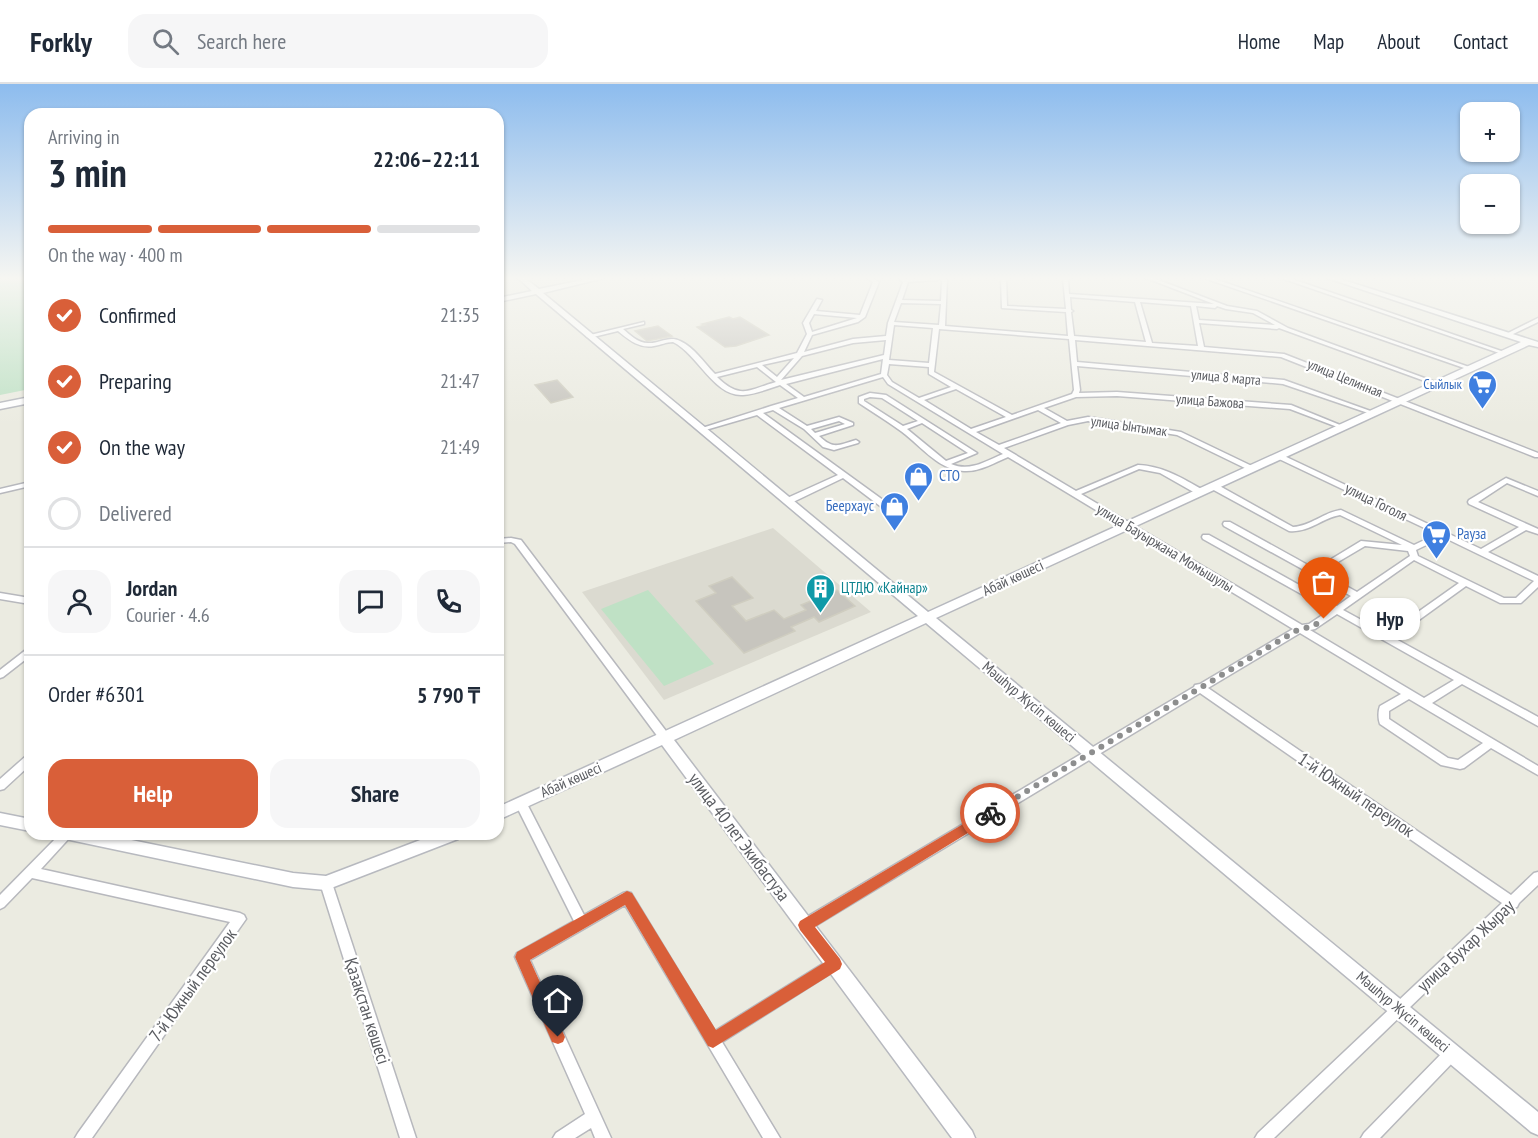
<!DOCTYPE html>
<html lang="en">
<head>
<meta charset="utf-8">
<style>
  :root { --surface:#fff; --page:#f6f6f7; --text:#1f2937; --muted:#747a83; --line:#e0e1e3; --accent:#d95f39 }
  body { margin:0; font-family:"PT Sans Narrow",sans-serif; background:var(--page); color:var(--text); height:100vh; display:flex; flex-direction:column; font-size:22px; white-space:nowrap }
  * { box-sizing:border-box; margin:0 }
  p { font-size:20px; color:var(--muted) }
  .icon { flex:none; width:33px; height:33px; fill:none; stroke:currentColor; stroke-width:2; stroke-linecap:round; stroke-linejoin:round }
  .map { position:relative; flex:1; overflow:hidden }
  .side { position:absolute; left:24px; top:24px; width:480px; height:732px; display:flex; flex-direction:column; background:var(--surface); border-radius:18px; box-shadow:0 2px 4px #0004 }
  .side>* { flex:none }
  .fabs { position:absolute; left:1460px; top:18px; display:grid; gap:12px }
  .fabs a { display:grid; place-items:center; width:60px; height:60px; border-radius:12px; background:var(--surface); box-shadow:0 2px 4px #0004; font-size:30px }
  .pin { position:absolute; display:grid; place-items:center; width:51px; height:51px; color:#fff; margin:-62px -26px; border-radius:50% 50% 50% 0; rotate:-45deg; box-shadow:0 0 6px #0007 }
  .pin .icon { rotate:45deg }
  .courier { position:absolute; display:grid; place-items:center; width:60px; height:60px; margin:-30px; border:4px solid #d95f39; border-radius:50%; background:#fff; color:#222; box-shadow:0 2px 8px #0007 }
  .bubble { position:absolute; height:42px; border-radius:18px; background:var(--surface); box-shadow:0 2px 4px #0004; font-size:20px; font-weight:800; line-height:42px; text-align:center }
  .overview em { font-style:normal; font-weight:800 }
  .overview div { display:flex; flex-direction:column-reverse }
  .overview { display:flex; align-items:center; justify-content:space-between; height:102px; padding:0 24px }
  h1 { font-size:39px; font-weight:800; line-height:45px }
  .bar { display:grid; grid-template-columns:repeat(4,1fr); gap:9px 6px; align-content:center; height:72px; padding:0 24px }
  .bar i { height:8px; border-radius:4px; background:var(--line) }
  .bar .on { background:var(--accent) }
  .bar p { grid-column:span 4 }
  .line { display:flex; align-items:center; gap:15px; padding:0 24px; border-top:2px solid var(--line) }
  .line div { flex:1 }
  .round { display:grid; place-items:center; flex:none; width:63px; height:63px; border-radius:18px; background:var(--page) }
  ol { padding:0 24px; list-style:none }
  li { display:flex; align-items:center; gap:18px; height:66px }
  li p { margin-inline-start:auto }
  li .icon { padding:6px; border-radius:50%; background:var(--accent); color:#fff; stroke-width:4 }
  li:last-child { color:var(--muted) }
  li i { width:33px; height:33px; border:3px solid var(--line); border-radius:50% }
  .cta { display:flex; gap:12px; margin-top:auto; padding:12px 24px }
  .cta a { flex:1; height:69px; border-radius:18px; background:var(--accent); color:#fff; font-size:24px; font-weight:800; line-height:69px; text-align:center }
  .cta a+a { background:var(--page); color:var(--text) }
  header { display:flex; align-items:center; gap:36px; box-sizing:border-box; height:84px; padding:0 30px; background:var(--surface); border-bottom:2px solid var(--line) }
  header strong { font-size:28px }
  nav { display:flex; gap:33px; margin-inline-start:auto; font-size:21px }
  .search { width:420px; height:54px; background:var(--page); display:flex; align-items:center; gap:15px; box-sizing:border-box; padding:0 21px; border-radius:18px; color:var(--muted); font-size:22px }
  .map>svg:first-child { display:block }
  .education { fill:#dbdad0 }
  .green { fill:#bfe1c5 }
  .building { fill:#c7c5be; stroke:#cfcdc0; stroke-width:1.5 }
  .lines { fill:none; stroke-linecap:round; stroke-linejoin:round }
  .street-casing { stroke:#b7b8bd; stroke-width:3 }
  .secondary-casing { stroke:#b7b9bf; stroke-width:3 }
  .street { fill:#fff; fill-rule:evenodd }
  .secondary { fill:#fff; fill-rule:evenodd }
  .route { fill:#d95f39 }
  .done { stroke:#8d8e8e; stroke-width:6; stroke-dasharray:0 10.8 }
  .labels { text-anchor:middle; stroke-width:4.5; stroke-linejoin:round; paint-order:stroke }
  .far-street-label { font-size:14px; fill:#5a5c61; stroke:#fff }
  .far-shop-label { font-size:14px; fill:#366cbe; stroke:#fff; text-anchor:end }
  .shop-label { font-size:15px; fill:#366cbe; stroke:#fff; text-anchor:start }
  .street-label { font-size:15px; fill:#5a5c61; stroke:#fff }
  .culture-label { font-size:15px; fill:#0d838f; stroke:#fff; text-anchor:start }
  .near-street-label { font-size:18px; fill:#5a5c61; stroke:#fff }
</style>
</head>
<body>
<header>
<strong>Forkly</strong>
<div class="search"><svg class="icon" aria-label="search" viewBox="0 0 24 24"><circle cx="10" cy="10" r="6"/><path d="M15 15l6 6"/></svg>Search here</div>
<nav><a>Home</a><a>Map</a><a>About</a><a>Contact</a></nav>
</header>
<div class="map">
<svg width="1538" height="1054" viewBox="0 0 1538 1054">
  <rect width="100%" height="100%" fill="#ebebe1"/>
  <path class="education" d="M773,444L871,528L664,616L582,508Z"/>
  <path class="green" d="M0,194H30V305L0,311Z
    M648,506L714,580L664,602L601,525Z"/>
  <path class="building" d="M729,233L733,235L740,233L769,251L736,262L725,263L697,243L705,241L702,240Z
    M658,242L672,252L647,257L635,247Z
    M557,296L573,313L551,319L535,301Z
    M732,493L753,514L732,522L746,537L774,526L784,535L806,526L801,521L837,506L855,522L819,538L814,533L791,543L795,547L744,569L696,517L716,509L709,502Z"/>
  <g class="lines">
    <defs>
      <path id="street" d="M868,194H873L879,198L865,233L858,238L812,251L804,268L853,255L886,252L888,239L903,198L898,194L907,195L922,194L947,195L945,242L1068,252L1066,228L1002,224L1001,194H1006L1007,222L1066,225L1063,194H1068L1069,210L1214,220L1146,194H1153L1227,222L1257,227L1288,244L1438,299L1433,300L1279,244L1277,245L1199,239L1204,263L1284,270L1538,369V373H1535L1281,273L1075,256L1077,278L1284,296L1376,329L1375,330H1371L1283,300L1077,282L1080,306L1079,309L1117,308L1291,321L1345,343L1344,344H1340L1290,325L1117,312L1076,313L1044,324L1067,337L1088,333L1181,348L1256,384L1255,386H1249L1177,351L1088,337L1068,341L1004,364L1076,407L1138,381C1163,382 1182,394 1203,406V410H1197L1160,389L1139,385L1081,410L1302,541L1309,540L1330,526L1203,455L1202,453L1203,451H1209L1337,522L1351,512L1224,442L1223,440L1224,438H1230L1315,485L1361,457L1402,461L1340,431C1322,434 1309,449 1289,447L1210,404V400H1216L1293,443C1311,442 1324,428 1341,426L1414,461L1437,450L1277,374L1276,372L1280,370L1481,465L1519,443L1469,420L1468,418L1469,416L1506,394L1538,407V412L1507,399L1478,418L1538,445V450L1526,446L1488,468L1538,492V503L1521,519H1500L1466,502L1394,554L1538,633V642L1462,600L1432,619L1538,682V691L1491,664L1464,684L1460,685L1441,681L1380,640C1378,635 1378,627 1380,622L1401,610L1300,549L1208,604L1511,811L1534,789L1538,788V801L1519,819L1517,823L1513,824L1274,1054H1255L1258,1049L1502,819L1200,609L810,845L805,847L800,845L799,841L800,837L1194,603L1195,601L1200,600L1293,545L1008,373C994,379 979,388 964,387C937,386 919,359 898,345C886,336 872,328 859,319V313L870,309L886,311L977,369L951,380C970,388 986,377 1003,370L888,300L883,293L779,324L807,342L839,333L853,339V341L819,352C834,366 838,361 856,356L859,358L858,359L834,366L823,363L804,345L773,326L763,329L894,424L895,426L894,428H888L843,394L791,419H785L784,417L785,415L838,391L757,331L702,347L699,345L771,322L798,314L780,301C768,305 756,310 743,311C714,313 698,270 673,258C666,258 661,261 654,262C639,265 628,255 618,247L589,254L586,252L644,238V240L623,245C630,251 638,259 648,259C659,260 669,251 680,257C694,263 704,279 715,290L797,269L807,250L803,239L817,215L822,216L816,227L860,231L873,198ZM939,194L942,197L941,217L902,216L908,198L937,196ZM1070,213L1135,218L1146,258L1074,252L1071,228L1073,227L1071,226ZM1140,218L1191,222L1198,262L1152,259ZM901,219L941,220L939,241L894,238ZM1196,222L1215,224L1217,222L1226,225L1253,229L1275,241L1199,236ZM814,230L857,234L812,248L809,239ZM894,241L933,244L929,279L889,276ZM939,245L1069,255L1074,306L1072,310L1012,331L934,288ZM886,256L884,271L781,296L802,272L853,259ZM794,274L777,293L762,281ZM883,275L881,290L804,313L786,300ZM889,280L929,283V290L951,303L919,314L892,298L887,291ZM757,283L776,298C748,306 741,316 717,293ZM956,305L1006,333L971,345L924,316ZM870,313L882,314L918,337L903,342L864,317V315ZM1038,326L1061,339L999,361L976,348ZM839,337L845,340L815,349L811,345ZM922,339L968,369L946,377L907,345ZM1443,453L1534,497L1516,514H1504L1418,472L1416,466ZM1365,462L1408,467L1410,472L1357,508L1321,488ZM1414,476L1459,499L1387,550L1343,526ZM1337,530L1454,596L1424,614L1310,546L1315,545ZM1409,615L1483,659L1458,676L1448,674L1389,635V627Z
        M1204,194H1212L1472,284L1467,285Z
        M1281,194H1289L1507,269L1502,270Z
        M1538,234V238L1509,252L1504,251Z
        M30,398V402L0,409V405Z
        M511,454L521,456L669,651L670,654L669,657L665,658L661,657L515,460L511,458L498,459V455Z
        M0,509L30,514V520L0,515Z
        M30,564V572L3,593L0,594V586L27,565Z
        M30,671V681L4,705L0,706V695L26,672Z
        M521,714L525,716L584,831L623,809L627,808L631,809L715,947L829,876L834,874L839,876L841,880L839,884L722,958L780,1054H763L625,821L530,876L611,1054H595L591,1044L575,1054H553L556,1049L585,1030L515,873L517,869L574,837L515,719L517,716Z
        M60,750H73L41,785L240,829L244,831L246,835L92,1054H75L78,1049L230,838L32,794L4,823L0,825V811Z
        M326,794L330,795L332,799L416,1054H400L320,799L322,795Z
        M1452,962L1457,964L1459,969L1457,974L1380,1054H1361L1364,1049L1447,964Z"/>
      <path id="secondary" d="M518,194H525L539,205L592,194H604L543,209L928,528L1521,258L1327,194H1337L1538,258V263L1529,261L936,534L1538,1028V1051L1531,1048L926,539L674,656L972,1047L975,1054H952L662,661L498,736V723L918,532L536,210L498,218V214L532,207Z
        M30,313V319L0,325V319Z
        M0,729L30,735V747L0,741Z
        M62,750H102L293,789L326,792L436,750H461L458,755L326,806L293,803L70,756L65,755Z"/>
    </defs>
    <use href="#street" class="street-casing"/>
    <use href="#secondary" class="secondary-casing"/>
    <use href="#street" class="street"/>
    <use href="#secondary" class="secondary"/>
  </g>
  <linearGradient id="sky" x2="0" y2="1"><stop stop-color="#8dbcee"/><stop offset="0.57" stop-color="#f6f6f2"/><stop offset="1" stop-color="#f6f6f2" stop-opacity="0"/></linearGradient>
  <rect width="1538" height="341" fill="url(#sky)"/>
  <path class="route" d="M990,724L996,729L994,733L815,843L840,875L842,880L840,885L713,964L708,962L625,821L530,876L565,953L563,958L558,960L552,958L515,873L517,868L627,807L632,809L716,946L825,878L800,846L798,841L800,837Z"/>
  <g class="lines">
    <path class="done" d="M990,729L1299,545L1312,543L1324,535"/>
  </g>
  <defs>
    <symbol id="supermarket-pin" viewBox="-11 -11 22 30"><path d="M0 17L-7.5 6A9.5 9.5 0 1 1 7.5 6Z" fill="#3f7fe0" stroke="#fff"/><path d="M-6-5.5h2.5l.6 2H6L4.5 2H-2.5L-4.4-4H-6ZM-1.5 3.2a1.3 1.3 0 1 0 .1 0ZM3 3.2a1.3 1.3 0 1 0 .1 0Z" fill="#fff"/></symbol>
    <symbol id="shop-pin" viewBox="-11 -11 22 30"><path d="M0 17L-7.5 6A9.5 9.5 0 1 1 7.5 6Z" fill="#3f7fe0" stroke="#fff"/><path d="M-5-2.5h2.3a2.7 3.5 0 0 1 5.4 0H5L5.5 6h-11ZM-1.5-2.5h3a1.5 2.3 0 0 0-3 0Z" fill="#fff"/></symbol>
    <symbol id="building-pin" viewBox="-11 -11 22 30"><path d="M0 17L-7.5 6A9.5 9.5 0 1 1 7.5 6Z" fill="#0f9aa8" stroke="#fff"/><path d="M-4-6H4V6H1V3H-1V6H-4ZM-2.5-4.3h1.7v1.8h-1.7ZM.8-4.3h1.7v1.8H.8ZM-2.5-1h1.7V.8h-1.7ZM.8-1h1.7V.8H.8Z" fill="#fff"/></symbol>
  </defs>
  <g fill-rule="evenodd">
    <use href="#supermarket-pin" x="1466" y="284" width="33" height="45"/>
    <use href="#shop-pin" x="902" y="376" width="33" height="45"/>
    <use href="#shop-pin" x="878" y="406" width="33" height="45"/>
    <use href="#supermarket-pin" x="1420" y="434" width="33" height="45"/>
    <use href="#building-pin" x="804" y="488" width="33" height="45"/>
  </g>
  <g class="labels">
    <g class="far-street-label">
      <text transform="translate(1226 293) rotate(5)" y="5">улица 8 марта</text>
      <text transform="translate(1345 294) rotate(22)" y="5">улица Целинная</text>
      <text transform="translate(1210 317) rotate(4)" y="5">улица Бажова</text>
      <text transform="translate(1129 342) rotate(8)" y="5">улица Ынтымак</text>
    </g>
    <g class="far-shop-label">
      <text x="1462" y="305">Сыйлык</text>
    </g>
    <g class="shop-label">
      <text x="939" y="397">СТО</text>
      <text x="874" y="427" text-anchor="end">Беерхаус</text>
      <text x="1457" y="455">Рауза</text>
    </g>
    <g class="street-label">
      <text transform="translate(1376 418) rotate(26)" y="5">улица Гоголя</text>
      <text transform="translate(1165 464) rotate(31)" y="5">улица Бауыржана Момышулы</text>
      <text transform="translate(1013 494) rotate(-25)" y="5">Абай көшесі</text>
      <text transform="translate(1029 618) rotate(40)" y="5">Мәшһүр Жүсіп көшесі</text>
      <text transform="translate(571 696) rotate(-24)" y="5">Абай көшесі</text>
      <text transform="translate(1403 928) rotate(40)" y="5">Мәшһүр Жүсіп көшесі</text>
    </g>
    <g class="culture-label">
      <text x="841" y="509">ЦТДЮ «Кайнар»</text>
    </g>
    <g class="near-street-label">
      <text transform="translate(1356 711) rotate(34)" y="6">1-й Южный переулок</text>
      <text transform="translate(739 753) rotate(53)" y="6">улица 40 лет Экибастуза</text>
      <text transform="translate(1466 862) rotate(-43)" y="6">улица Бухар Жырау</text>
      <text transform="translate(193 901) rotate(-54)" y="6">7-й Южный переулок</text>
      <text transform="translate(367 927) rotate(72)" y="6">Қазақстан көшесі</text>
    </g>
  </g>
</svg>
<div class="fabs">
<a>+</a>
<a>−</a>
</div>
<div class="pin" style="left:1324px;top:535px;background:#ea580c"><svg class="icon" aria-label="bag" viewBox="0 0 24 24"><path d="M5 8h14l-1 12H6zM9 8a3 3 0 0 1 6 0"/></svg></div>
<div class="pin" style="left:558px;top:953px;background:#1f2937"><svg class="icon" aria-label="home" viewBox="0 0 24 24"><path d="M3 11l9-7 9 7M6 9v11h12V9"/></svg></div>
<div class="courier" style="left:990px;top:729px"><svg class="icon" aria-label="bike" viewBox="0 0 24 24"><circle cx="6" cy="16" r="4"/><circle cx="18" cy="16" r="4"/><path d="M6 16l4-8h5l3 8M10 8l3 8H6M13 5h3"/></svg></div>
<div class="bubble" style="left:1360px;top:514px;width:60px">Нур</div>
<section class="side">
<div class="overview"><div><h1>3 min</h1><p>Arriving in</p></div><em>22:06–22:11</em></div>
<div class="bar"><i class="on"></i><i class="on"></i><i class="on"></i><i></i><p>On the way · 400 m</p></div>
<ol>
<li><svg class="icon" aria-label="check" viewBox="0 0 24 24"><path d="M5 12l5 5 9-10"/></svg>Confirmed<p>21:35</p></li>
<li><svg class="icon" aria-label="check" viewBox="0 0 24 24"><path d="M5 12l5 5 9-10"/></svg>Preparing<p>21:47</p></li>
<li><svg class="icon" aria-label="check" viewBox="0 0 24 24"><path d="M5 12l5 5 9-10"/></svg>On the way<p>21:49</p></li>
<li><i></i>Delivered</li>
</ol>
<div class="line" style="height:108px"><a class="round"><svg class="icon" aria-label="person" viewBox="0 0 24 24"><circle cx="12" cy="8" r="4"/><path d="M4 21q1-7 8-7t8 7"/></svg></a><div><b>Jordan</b><p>Courier · 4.6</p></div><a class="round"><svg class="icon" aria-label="chat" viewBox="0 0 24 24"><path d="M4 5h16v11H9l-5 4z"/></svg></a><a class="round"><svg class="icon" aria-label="phone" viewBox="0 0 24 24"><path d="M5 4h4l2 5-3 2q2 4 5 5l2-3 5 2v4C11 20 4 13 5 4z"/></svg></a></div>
<div class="line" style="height:78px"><div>Order #6301</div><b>5 790 ₸</b></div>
<div class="cta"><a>Help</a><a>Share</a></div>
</section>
</div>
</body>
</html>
